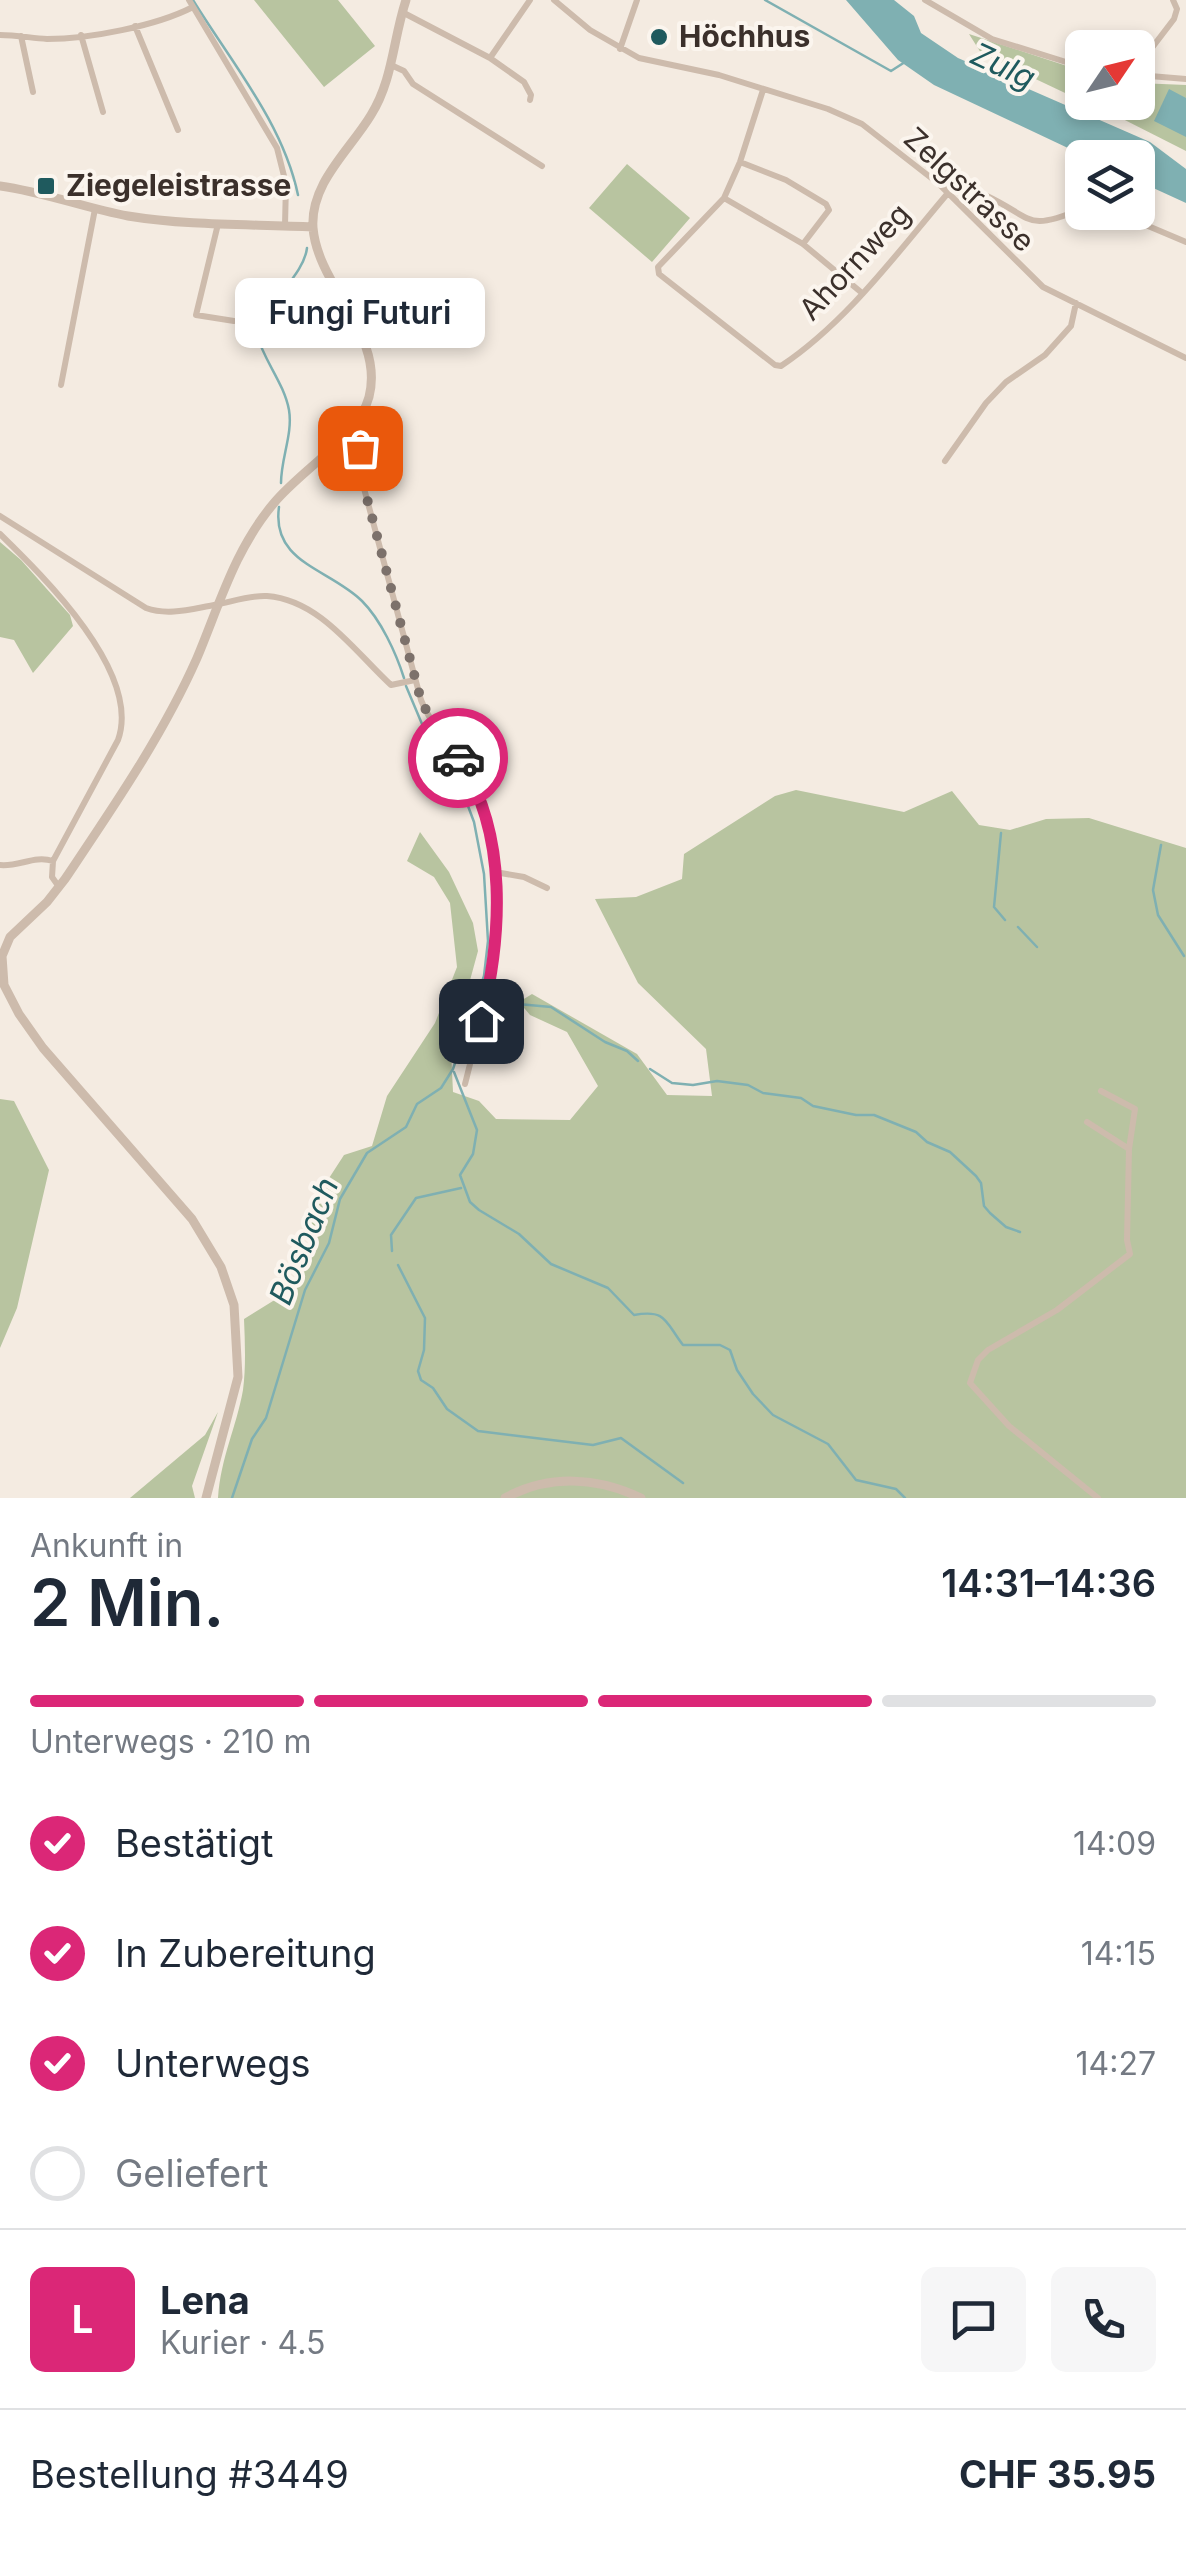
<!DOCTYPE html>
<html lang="de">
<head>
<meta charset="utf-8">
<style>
  :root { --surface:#fff; --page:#f6f6f7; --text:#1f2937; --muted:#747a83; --line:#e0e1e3; --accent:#db2777 }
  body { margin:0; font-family:Inter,sans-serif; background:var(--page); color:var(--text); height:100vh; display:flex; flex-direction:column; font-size:38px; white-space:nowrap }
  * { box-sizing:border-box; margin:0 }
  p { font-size:32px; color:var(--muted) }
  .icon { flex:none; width:55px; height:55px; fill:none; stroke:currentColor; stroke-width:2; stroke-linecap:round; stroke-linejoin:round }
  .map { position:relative; height:1498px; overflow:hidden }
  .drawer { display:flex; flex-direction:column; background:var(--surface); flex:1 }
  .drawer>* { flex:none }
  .needle { width:65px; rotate:55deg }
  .fabs { position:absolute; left:1065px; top:30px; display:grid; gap:20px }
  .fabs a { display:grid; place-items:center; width:90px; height:90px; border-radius:15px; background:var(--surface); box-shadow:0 5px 15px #0003; font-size:50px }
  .pin { position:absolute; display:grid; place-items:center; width:85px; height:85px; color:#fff; margin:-42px; border-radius:20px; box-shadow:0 5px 15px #0006 }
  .courier { position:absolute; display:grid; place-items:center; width:100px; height:100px; margin:-50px; border:8px solid #db2777; border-radius:50%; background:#fff; color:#222; box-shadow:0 2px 12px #0007 }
  .bubble { position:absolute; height:70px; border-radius:15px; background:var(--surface); box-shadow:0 5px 15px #0003; font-size:32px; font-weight:600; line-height:70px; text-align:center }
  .headline em { font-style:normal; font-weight:600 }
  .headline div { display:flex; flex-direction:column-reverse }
  .headline { display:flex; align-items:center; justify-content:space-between; height:170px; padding:0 30px }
  h1 { font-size:65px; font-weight:600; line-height:75px }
  .bar { display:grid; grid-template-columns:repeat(4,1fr); gap:15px 10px; align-content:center; height:120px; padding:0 30px }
  .bar i { height:12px; border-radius:8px; background:var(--line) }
  .bar .current { background:var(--accent) }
  .bar p { grid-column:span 4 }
  .line { display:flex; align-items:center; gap:25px; padding:0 30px; border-top:2px solid var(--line) }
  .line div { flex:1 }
  .round { display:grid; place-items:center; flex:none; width:105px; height:105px; border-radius:15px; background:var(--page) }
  ol { padding:0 30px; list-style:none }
  li { display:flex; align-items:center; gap:30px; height:110px }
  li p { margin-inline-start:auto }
  li .icon { padding:10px; border-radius:50%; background:var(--accent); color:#fff; stroke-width:4 }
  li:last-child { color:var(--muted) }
  li i { width:55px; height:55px; border:5px solid var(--line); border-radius:50% }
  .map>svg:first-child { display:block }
  .green { fill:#b8c4a0 }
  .water { fill:#7fb0b2 }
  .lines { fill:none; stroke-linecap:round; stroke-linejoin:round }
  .stream { stroke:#7fb0b2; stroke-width:2.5 }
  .minor { stroke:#cdbbac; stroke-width:6 }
  .tertiary { stroke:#cdbbac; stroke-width:9 }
  .done { stroke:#7c716b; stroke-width:10; stroke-dasharray:0 18 }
  .route { stroke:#db2777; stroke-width:12 }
  .poi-dot { fill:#1f5a5e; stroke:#fbf5ee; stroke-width:4 }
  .labels { text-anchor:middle; stroke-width:8; stroke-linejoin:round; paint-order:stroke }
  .poi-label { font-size:30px; font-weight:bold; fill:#3b302b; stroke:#fbf5ee; text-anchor:start }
  .street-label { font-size:30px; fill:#3b302b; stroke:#fbf5ee }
  .water-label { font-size:32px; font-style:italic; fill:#1f5a5e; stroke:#fbf5ee }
</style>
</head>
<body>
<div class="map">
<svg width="1186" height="1498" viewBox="0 0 1186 1498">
  <rect width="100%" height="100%" fill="#f4ebe1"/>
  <path class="green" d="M254,0H338L375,46L324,87Z
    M969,34L1076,69L1082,101L981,53Z
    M1138,83L1186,85V151L1109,112L1114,103L1138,102Z
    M627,164L690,218L652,262L589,208Z
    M0,542L21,560L70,615L73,626L33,673L14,640L0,637Z
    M796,790L904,812L952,791L979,825L1010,830L1046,819L1089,818L1186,848V1498H218C221,1456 236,1429 243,1390C246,1367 245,1343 244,1319L294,1288L311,1252L309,1209L344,1155L372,1146L387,1096L435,1023L457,967L450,903L434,877L407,861L420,832L449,872L473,923L478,951L451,1050L453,1092L479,1101L496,1119L570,1120L598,1086L567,1032L530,1015L519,1002L532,994L637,1054L667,1095L712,1096L706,1049L638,983L595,899L636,897L682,879L684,854L775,796Z
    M0,1099L14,1101L49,1170L17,1308L0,1348Z
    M218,1412L192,1486L195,1498H130L205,1435Z"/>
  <path class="water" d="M846,0H894L914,16L921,33L958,58L1150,142L1186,169V203L1138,181V158L1087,157L934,85L898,60Z
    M1169,89L1186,98V137L1154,121Z"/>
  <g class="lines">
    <path class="stream" d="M193,0C231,62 283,123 298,195
      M765,0L891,71L905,62
      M281,483C281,458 293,434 289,410C284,383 264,361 257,335C267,302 304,275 307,248
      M279,507C271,563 330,569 362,601C381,620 396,653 404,678
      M1001,833L994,907L1005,920
      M1161,845L1153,890L1158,915L1184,956
      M1018,927L1037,947
      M497,987L518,1004L551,1007L605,1042L627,1051L638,1061
      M650,1069L672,1083L693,1085L717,1081L748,1085L763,1093L801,1098L813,1106L856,1115H874L916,1132L927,1142L950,1152L976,1176L981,1183L984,1206L990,1213L1006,1227L1020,1232
      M454,1072L477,1130L473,1154L460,1175L470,1202L479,1210L519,1234L551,1264L608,1288L634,1315C667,1309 665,1322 683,1345H720L730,1350L737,1370L753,1394L773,1415L828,1444L856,1480L896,1489L905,1498
      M392,1251L391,1235L416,1198L461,1188
      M398,1265L425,1318L424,1350L418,1371L421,1380L433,1388L447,1409L478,1431L593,1445L621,1438L683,1483
      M232,1498L252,1439L266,1418L305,1290L329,1243L340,1199L367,1153L406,1127L417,1104L441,1088L453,1069L484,976L488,941L484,874L474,822L459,782L422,724L406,686"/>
    <path class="minor" d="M189,0L277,148L286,184L285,225
      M554,0L590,30L639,58L719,75L828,109L862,124L939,184L1043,287L1186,358
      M925,0L992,39L1082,67
      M402,12L490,58L530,0
      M135,26L178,130
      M0,35C16,35 31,38 47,39C89,39 156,26 193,7
      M81,35L103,112
      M21,36L33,92
      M620,49L637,0
      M490,58L524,82L531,95L530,100
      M391,65L404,71L413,84L542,166
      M1138,66L1174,19L1177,9L1173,0
      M1138,75L1186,79
      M763,90L740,162L724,198L658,267L659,274L775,365L781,366C847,322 897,253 948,193
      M740,162L786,180L826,204L829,210L803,244
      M940,184C956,187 972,189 987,196C1035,219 1025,232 1082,209
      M724,198L803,244L862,293
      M1115,212L1186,242
      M218,224L196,315L234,321
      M61,385L95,209
      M348,431L360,448L362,481L421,700C434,732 460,755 474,786C518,881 489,989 465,1084
      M945,461L986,403L1006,382L1045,355L1071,326L1076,303
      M0,516L146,608C168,616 191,609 214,605C231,602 250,595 267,596C320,600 355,652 391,685L415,680
      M0,534C44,577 142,673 118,740L53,861L52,877L59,887
      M0,865C19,867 34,855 53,861
      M495,872L524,877L547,888
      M1087,1122L1129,1149
      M1098,1498L1009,1426L970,1383L978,1360L988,1350L1057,1310L1130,1254L1127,1240L1129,1149L1135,1109L1101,1091"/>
    <path class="tertiary" d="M0,186C44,192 85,208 128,216C189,226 252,224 313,227
      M206,1498L238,1377L234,1305L221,1267L192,1219L43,1048L19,1014L4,985L2,956L10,937L47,902L65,879C112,809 163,735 197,658C220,603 235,549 274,503C300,471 359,436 369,397C385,335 318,287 313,228C310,183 350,150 371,115C393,80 393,39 406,0
      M505,1498C549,1474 597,1477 641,1498"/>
  </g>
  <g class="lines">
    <path class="done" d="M360,448L362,480L421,700L433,724L458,758"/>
    <path class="route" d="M458,758C509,832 502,938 481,1021"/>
  </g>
  <g class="poi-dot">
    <circle cx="659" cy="37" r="10"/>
    <rect x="36" y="176" width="20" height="20" rx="5"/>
  </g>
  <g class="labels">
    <g class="poi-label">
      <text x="679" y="47">Höchhus</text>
      <text x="66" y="196">Ziegeleistrasse</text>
    </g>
    <g class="street-label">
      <text transform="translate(969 190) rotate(43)" y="10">Zelgstrasse</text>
      <text transform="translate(855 262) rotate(-47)" y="10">Ahornweg</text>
    </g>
    <g class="water-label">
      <text transform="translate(1003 66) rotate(25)" y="11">Zulg</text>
      <text transform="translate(304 1241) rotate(-68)" y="11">Bösbach</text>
    </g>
  </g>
</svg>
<div class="fabs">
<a><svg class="needle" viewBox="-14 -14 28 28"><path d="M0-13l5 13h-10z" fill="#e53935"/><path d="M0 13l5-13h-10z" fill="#747a83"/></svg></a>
<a><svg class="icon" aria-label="layers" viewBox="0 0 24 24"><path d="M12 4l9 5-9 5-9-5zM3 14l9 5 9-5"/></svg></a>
</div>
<div class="pin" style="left:360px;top:448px;background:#ea580c"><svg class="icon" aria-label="bag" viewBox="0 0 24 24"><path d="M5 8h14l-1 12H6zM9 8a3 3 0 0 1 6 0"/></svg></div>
<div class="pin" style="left:481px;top:1021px;background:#1f2937"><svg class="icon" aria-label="home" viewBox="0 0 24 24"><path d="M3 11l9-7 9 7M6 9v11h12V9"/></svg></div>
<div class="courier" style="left:458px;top:758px"><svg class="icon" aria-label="car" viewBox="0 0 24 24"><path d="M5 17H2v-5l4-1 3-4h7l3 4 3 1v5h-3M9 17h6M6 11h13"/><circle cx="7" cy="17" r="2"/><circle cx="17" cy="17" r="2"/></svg></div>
<div class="bubble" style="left:235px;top:278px;width:250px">Fungi Futuri</div>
</div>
<section class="drawer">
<div class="headline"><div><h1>2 Min.</h1><p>Ankunft in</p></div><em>14:31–14:36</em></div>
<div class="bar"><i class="current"></i><i class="current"></i><i class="current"></i><i></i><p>Unterwegs · 210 m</p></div>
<ol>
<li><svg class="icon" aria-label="check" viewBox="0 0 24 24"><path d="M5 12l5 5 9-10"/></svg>Bestätigt<p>14:09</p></li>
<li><svg class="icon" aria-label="check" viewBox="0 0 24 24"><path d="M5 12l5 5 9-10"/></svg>In Zubereitung<p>14:15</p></li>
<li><svg class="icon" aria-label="check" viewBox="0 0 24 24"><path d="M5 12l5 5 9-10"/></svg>Unterwegs<p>14:27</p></li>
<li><i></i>Geliefert</li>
</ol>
<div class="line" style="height:180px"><b class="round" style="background:var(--accent);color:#fff">L</b><div><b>Lena</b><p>Kurier · 4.5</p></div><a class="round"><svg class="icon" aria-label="chat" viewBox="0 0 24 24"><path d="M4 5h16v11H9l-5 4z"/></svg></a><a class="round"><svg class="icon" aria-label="phone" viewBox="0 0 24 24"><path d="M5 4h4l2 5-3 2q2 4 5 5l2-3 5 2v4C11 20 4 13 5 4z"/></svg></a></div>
<div class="line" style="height:130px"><div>Bestellung #3449</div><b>CHF 35.95</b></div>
</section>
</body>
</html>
